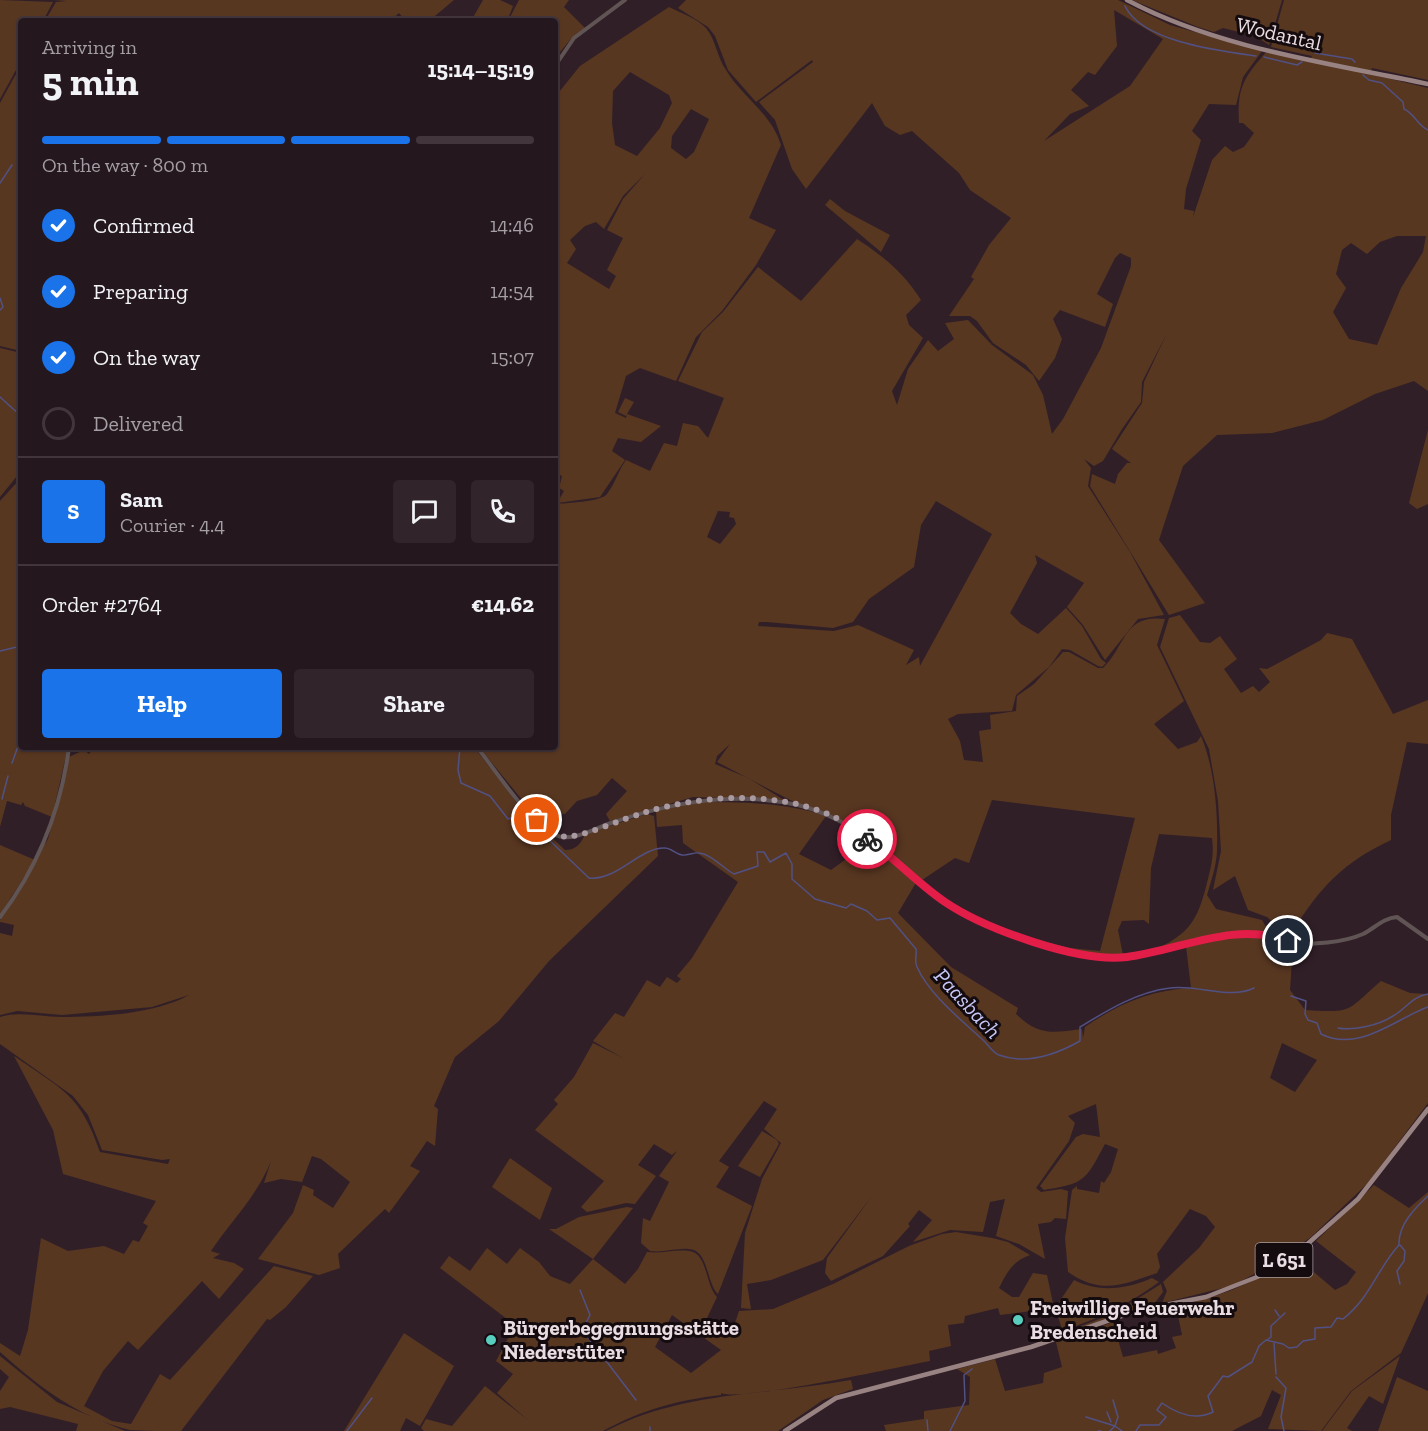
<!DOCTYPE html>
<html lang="en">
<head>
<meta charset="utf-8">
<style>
  :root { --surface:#25171e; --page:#31242b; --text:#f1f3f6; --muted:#a39fa4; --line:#42363c; --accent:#1a73e8 }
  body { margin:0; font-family:"Zilla Slab",serif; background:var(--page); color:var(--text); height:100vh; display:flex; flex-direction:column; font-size:22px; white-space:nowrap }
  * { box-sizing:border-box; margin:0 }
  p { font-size:20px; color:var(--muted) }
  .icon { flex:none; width:33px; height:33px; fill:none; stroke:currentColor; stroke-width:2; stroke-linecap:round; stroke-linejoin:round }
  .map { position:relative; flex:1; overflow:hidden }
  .drawer { position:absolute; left:18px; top:18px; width:540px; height:732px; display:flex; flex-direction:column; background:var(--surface); border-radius:6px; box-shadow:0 2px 4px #0004,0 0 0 2px var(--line) }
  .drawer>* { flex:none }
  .pin { position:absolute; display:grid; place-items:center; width:51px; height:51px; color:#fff; margin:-26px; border:3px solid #fff; border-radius:50%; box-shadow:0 2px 6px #0007 }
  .courier { position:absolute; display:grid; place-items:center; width:60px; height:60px; margin:-30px; border:4px solid #e11d48; border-radius:50%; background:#fff; color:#222; box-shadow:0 2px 8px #0007 }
  .head em { font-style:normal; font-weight:700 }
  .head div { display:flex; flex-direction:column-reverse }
  .head { display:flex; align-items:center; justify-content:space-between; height:102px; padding:0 24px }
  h1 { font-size:39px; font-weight:700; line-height:45px }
  .bar { display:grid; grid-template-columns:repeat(4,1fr); gap:9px 6px; align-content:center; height:72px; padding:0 24px }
  .bar i { height:8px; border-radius:4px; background:var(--line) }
  .bar .selected { background:var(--accent) }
  .bar p { grid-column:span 4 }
  .line { display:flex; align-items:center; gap:15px; padding:0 24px; border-top:2px solid var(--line) }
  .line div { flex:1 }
  .round { display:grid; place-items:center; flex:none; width:63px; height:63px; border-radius:6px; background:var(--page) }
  ol { padding:0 24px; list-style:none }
  li { display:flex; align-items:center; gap:18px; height:66px }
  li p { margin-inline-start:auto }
  li .icon { padding:6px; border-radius:50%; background:var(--accent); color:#fff; stroke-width:4 }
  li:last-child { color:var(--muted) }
  li i { width:33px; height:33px; border:3px solid var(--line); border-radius:50% }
  .action { display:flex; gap:12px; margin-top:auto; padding:12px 24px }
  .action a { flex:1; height:69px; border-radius:6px; background:var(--accent); color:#fff; font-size:24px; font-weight:700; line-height:69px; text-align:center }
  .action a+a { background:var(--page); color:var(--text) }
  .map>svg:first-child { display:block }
  .green { fill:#583721; fill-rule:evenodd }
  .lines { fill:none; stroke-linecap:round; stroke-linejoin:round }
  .stream { stroke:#515184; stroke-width:1.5 }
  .minor { stroke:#605554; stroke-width:4 }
  .major { stroke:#998382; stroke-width:4.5 }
  .done { stroke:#a99aa1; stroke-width:6; stroke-dasharray:0 10.8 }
  .route { stroke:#e11d48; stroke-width:8 }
  .poi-dot { fill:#59cebf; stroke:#140b0f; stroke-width:2 }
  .labels { text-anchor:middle; stroke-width:6; stroke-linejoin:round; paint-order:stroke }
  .shield { fill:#140b0f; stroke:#a99da3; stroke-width:1.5 }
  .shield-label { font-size:20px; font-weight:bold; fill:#e9dce2 }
  .street-label { font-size:21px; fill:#e9dce2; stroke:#140b0f }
  .poi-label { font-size:21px; font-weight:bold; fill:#e9dce2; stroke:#140b0f; text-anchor:start }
  .water-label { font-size:22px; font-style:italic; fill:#c5c7f7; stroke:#140b0f }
</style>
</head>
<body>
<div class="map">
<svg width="1428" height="1431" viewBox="0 0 1428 1431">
  <rect width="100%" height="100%" fill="#311f28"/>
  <path class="green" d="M0,0L53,2L43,21H21V61L0,99Z
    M54,0H454L429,21L405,20L399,13L390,21H45L56,2L67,1Z
    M483,0H500L513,6L507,21H471Z
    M519,0H569L564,7L585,28L570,40L555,58V21H508Z
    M686,0H1118L1170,25L1262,51L1243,77L1236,105L1209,104L1192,131L1201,140L1186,189L1184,209L1194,211L1193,217L1212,160L1225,146L1233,152L1244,147L1254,133L1243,123H1239C1237,87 1244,78 1266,52L1309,62L1312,56L1271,47L1284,0H1428V80L1372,68L1370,74L1428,88V391L1414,381L1375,394L1323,420L1272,433L1217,435L1183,466L1159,540L1205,603L1169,615L1090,486L1092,474L1115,484L1118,474L1127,463H1131L1112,449L1142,403L1144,382L1167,333L1142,382L1141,402L1122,429L1103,461L1094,466L1084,459L1091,468L1088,486L1130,552L1164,615L1138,619L1105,660L1083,625L1067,607L1084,583L1035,555L1037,563L1010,613L1021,624L1038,634L1066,608L1082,626L1101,659L1106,663L1102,667L1098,666L1070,650L1062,649L1049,667L1016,695L1012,711L958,714L948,719L960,741L964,760L983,762L979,731L991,729L990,715L1016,711L1017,696L1034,684L1063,652H1069L1098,668H1103C1126,646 1123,614 1165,619L1157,645L1184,701L1154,724L1178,749L1197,742L1201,736C1215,769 1218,814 1217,849C1217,864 1211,881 1207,895L1216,909L1262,920L1269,932C1230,933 1196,938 1158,948C1193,932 1199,915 1208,879C1212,864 1214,853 1212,838L1159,834L1151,868L1149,924L1144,920L1122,921L1118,930L1123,955L1092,956L1030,938L1070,948L1100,951L1135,818L992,800L969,863L955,858L922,880L901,861L832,815L794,802L717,762L730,744L717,756L715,764L748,778L784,800L693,797L610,821L606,814L627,791L612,778L597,795L577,801L565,814L532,812L479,747H555V504C566,503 601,502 607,494C615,484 618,471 626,460L650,471L664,443L677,446L683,423L698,426L708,438L724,398L678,381L702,332L723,312L758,267L801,301L857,239C883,256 904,273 921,300L906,315L909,325L923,338L892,391L897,405L908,369L928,340L938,351L954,339L945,323L968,320L992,345L1033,375L1043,395L1052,434L1063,419L1101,348L1131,266V258L1120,253L1115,258L1097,294L1113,304L1105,327L1060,310L1053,319L1062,339L1055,358L1039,381L1026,365L993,343L977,321L970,316H949L974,279L971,277L989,245L1011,218L970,190L959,173L912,131L900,135L885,126L872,103L806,189L792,169L775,120L759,102L813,62L812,60L756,102L728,70L715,36L708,27L678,8ZM1114,10L1163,39L1130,86L1044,141L1070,114L1089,106L1071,90L1088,72L1095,75L1117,46ZM1397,236H1426L1423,252L1401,288L1377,345L1349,339L1333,312L1346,288L1336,274L1342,250L1351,243L1367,254L1380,242ZM936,501L992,534L920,666L919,657L906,665L914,650L858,625L834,631L758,626L759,622H767L833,628L853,622L869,599L914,567L921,525ZM718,511L730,512L729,517L734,518L736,524L720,544L707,537Z
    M1132,0H1282L1269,45L1255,36L1223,28L1214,32L1198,27Z
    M669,7C681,13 696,18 706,28C716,40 717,57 726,70C743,98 771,113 781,145L749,218L776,230L756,265L722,311L696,337L676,381L640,368L626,376L615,413L626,418L627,414L626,416L618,412L625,398L634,402L627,414L661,426L641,442L618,438L612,451L625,460L600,497L557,503L564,491L559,488L562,476L555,473V97L580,66ZM630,72L669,95L672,103L660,128L637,156L615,145L612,123L613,91ZM691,109L709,119L694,152L686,159L671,148L672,136ZM645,174L623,199L607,230L623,238L607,270L616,276L609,289L567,263L576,249L570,240L585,226L596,222L604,229L623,196Z
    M21,65V351L0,346V103Z
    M830,199L845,211L890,235L881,252L825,205Z
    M0,348L21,353V471L0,497Z
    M1428,430V504L1417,509L1409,503Z
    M21,478V747H68L52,817L25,806L23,802L21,805L7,801L0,827V501Z
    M1180,615L1200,642L1210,643L1220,636L1237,659L1224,669L1241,693L1253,686L1259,692L1270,682L1259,668L1267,669L1321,640L1327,633L1352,639L1393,714L1428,700V744L1407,742L1391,815V840C1344,862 1320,887 1293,931L1281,930L1267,917L1248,910L1235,876L1213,890L1221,851L1218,801L1209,749L1160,647L1169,618Z
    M94,747H474L520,807L565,850C576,850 581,844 585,834L647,814L654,816L658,856L549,961L499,1021L455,1057L434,1106L438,1109L435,1146L427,1141L410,1166L420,1171L389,1213L385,1209L338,1254L340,1268L319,1275L258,1259L293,1213L303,1185L314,1190L313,1195L333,1208L350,1182L321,1159L312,1156L302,1182L281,1179L264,1183L271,1161C257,1196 231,1221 211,1251L220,1254L213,1258L234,1263L244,1269L219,1299L202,1281L138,1350L128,1341L103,1371L84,1406L112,1421L131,1424L160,1374L170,1380L274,1266L313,1276L286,1307L270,1320L267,1319L181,1431C165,1431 145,1431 130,1430C79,1418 38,1386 0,1352V1343L20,1356L28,1330L41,1238L68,1251L104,1246L124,1254L133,1240L139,1242L148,1226L143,1223L156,1201L63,1174L53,1130L14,1056C63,1090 80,1094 100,1152L168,1164L170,1159L162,1160L102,1150L88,1115L73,1096L0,1044V1017C20,1011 40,1017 61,1017C100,1017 155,1014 189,995L152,1007L62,1015L17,1011L0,1015V933L12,936L14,925L0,922V920L48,839L69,757L84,750L89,754Z
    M693,802C739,802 783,802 826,816L799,854L831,870L849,857L870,854L876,847L917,881L898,913L951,967L1018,1008L1016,1014C1039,1036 1052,1033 1082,1029L1083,1038L1085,1027C1118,1004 1151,990 1191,988L1186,946C1222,937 1258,932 1293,946L1290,990L1305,1010C1354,1013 1345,1012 1381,981L1410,993L1428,994V1103L1368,1183L1311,1237L1270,1266L1231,1286L1162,1303L1167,1291L1163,1282L1199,1248L1215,1227L1206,1216L1190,1209L1157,1254L1160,1267L1157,1273C1122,1285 1101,1295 1068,1272L1065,1238L1072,1190L1077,1186V1189L1099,1193L1101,1181L1104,1183L1111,1172L1118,1149L1105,1144C1085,1181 1086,1183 1044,1190L1040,1186L1076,1137L1083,1134L1100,1137L1096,1104L1068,1116L1075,1123L1069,1141L1036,1188L1041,1192L1061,1189L1068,1191L1066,1219L1055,1218L1051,1222L1038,1224L1045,1259L1019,1244L996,1236L1005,1199L990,1202L983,1232L950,1230L913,1242L932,1220L919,1210L908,1224L910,1226L883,1256L831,1281L825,1273L827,1258L872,1196L823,1260L771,1280L747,1284L751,1309L741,1308L745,1233L762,1179L781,1143L764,1129L777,1109L764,1101L719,1161L729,1167L716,1187L752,1206L718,1294C706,1283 709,1249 688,1249C675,1248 663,1253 650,1251L641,1243L643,1218L650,1221L669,1182L659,1176L677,1151L672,1155L654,1144L638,1165L656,1176L635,1204L626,1203L587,1212L581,1207L604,1181L535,1130L558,1104L554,1100L574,1077L593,1043L623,1058L593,1041L615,1013L624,1017L647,980L660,987L667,977L677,983L681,979L677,976L692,958L738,882L683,843L682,825L657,827L656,811ZM1282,1043L1317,1060L1295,1092L1270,1078Z
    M0,845L35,860L0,915Z
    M762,1131L777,1140L779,1144L760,1177L738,1166Z
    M510,1158L552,1188L540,1220L492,1187Z
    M1374,1185L1409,1208L1428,1192V1293L1412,1329L1401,1353L1351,1391L1321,1431L1268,1429L1281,1395L1272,1390L1261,1416L1232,1431H886L884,1425L924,1419V1411L969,1405L970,1377L957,1369L995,1359L1005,1391L1043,1383L1044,1373L1062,1367L1056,1342L1113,1322L1123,1357L1157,1350L1158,1354L1176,1348L1172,1337L1182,1335L1176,1306C1224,1296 1255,1282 1295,1256L1335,1290L1347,1284L1356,1272L1316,1241Z
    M627,1207L633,1208L593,1259L625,1284L638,1269L647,1252C661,1254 675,1249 689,1251C708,1253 705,1285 717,1297L707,1318L710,1328L734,1326L739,1311L773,1309L833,1284L909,1246L942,1234L956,1232L992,1238L1008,1242L1030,1255C1013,1261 1007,1272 999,1288L1012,1297H1019L1033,1273L1047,1275L1054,1308L1000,1315L998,1308L965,1316L964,1323L948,1325L951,1346L929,1351L930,1361C898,1367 741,1402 721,1393V1395C678,1400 641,1410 603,1431H424L421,1428L426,1419L452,1426L485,1386L529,1421L497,1393L513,1374L496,1361L515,1325L440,1268L449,1256L470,1271L487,1248L507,1264L520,1248L539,1262L550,1276L570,1284L593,1259L549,1229H556L579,1217ZM672,1315L721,1350L691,1373L655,1347Z
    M1152,1278L1159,1282C1120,1311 1078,1327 1032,1340L1028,1338L1061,1326L1055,1308L1074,1280C1099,1293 1127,1289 1152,1278Z
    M1161,1284L1163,1292L1154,1304L1040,1341L1113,1314Z
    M404,1333L454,1366L420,1426L406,1418L400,1431H344Z
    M0,1356L57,1402L125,1431H76L78,1424L10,1407L0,1409V1391L9,1377L0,1369Z
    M1400,1356L1383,1404L1369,1396L1347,1428L1352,1431H1322L1352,1391Z
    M1397,1377L1428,1391V1431H1378Z
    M851,1380L853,1389L823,1400L778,1431H606C681,1391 769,1395 851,1380Z"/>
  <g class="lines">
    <path class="stream" d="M1125,6C1142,42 1220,51 1256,56
      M1315,53L1352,59L1355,62
      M1264,57L1297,65L1302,62
      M1363,75L1369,80L1382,83L1403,102L1404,109C1415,114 1418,126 1428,130
      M0,183L12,165
      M0,298L3,307L0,310
      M0,397L21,416
      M0,651L21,646
      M460,747L458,770L461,783L490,796L508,819L522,814L589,878C617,881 640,847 665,848C671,848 676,854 682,855C687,856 694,852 699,853C711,854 723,868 734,874L758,866L757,852H764L770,862L786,853L792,864V879L815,899L846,908L851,904L867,911L877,920L890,918L916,949C917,956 914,961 917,967C929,994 960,1019 982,1039C988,1044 992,1052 999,1055C1026,1065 1057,1054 1080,1041V1027C1108,1010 1137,992 1170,988C1196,984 1230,1000 1254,988
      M12,763L21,738
      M2,799L8,776
      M1291,996L1306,1001L1305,1014L1308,1020L1317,1023L1321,1034C1359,1053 1395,1019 1428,1007
      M1338,1028C1354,1031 1379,1025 1393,1016C1407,1008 1411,997 1428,994
      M1400,1245L1405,1251L1404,1261L1397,1271L1400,1284
      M580,1290L590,1315L585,1325L587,1336L636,1400
      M1275,1310L1279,1316
      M1267,1340L1271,1337V1326L1285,1313
      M1274,1343L1276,1374
      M1276,1377L1286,1388L1281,1417L1284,1431
      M1107,1412L1111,1422
      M1086,1417L1115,1426L1118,1417L1113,1400
      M927,1420L928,1431
      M650,1427V1431
      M347,1431L372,1398
      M950,1431L965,1401L964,1375L972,1369
      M1098,1431H1101
      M1110,1431L1115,1426L1122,1431
      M1136,1431L1140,1425H1159L1166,1417L1157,1410L1162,1403C1176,1413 1195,1421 1213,1412L1208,1396L1223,1376L1228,1377L1252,1362L1259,1346L1266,1340L1283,1344L1289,1348L1297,1347L1303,1341L1315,1339V1328L1331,1327L1337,1318L1343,1319C1371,1297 1377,1269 1399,1245C1398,1225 1415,1208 1428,1196"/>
    <path class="minor" d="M555,66L574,38L625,0
      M477,747C495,770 530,823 555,835C572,843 595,828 611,823C672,802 734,791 798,805C839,815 875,841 907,869C919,879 931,892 944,901C978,925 1051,952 1092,957C1159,966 1222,917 1288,941
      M0,917C38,867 61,809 69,747
      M1291,942C1310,946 1345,942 1363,934C1375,928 1383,918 1397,917L1428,939"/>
    <path class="major" d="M1127,0C1217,48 1328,63 1428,84
      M785,1431L836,1398L1031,1347L1139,1310L1206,1297L1257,1277L1304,1247L1358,1199L1428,1109"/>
  </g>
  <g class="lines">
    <path class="done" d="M537,820L555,835L567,837C591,834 622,819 646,812C702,795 773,791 828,814C842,820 854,830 867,839"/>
    <path class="route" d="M867,839C895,858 917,883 945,902C985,929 1079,963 1127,957C1181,950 1233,921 1288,941"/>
  </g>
  <g class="poi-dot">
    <circle cx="1018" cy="1320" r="6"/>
    <circle cx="491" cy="1340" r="6"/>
  </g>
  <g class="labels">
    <rect class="shield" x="1255.5" y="1243" width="57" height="34" rx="4.5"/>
    <g class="shield-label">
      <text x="1284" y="1267">L 651</text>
    </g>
    <g class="street-label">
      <text transform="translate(1279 34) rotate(13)" y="7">Wodantal</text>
    </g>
    <g class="poi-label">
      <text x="1030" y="1315">Freiwillige Feuerwehr<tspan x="1030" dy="24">Bredenscheid</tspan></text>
      <text x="503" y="1335">Bürgerbegegnungsstätte<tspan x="503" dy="24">Niederstüter</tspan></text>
    </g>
    <g class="water-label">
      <text transform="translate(968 1003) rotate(47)" y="8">Paasbach</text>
    </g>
  </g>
</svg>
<div class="pin" style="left:537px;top:820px;background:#ea580c"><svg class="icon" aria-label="bag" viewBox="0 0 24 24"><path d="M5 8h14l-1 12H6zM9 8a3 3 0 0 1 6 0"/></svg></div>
<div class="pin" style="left:1288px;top:941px;background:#1f2937"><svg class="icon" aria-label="home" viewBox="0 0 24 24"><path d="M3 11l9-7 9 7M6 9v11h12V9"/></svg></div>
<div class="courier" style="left:867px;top:839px"><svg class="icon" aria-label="bike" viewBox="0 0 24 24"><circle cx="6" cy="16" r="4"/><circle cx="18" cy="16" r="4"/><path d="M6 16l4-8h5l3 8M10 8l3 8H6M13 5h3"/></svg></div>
<section class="drawer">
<div class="head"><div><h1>5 min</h1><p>Arriving in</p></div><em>15:14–15:19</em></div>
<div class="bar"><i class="selected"></i><i class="selected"></i><i class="selected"></i><i></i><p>On the way · 800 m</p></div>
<ol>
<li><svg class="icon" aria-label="check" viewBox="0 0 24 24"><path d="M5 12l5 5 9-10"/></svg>Confirmed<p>14:46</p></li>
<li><svg class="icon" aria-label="check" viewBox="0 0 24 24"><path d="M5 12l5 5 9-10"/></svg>Preparing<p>14:54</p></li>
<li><svg class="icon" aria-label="check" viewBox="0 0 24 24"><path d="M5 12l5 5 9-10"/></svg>On the way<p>15:07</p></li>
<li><i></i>Delivered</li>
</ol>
<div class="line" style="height:108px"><b class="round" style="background:var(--accent);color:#fff">S</b><div><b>Sam</b><p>Courier · 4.4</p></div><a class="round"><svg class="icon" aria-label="chat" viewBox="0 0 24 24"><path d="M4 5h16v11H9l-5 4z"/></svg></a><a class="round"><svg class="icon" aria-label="phone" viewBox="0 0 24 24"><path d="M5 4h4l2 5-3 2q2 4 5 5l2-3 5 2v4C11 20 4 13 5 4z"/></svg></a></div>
<div class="line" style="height:78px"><div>Order #2764</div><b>€14.62</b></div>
<div class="action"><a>Help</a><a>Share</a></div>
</section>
</div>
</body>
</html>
